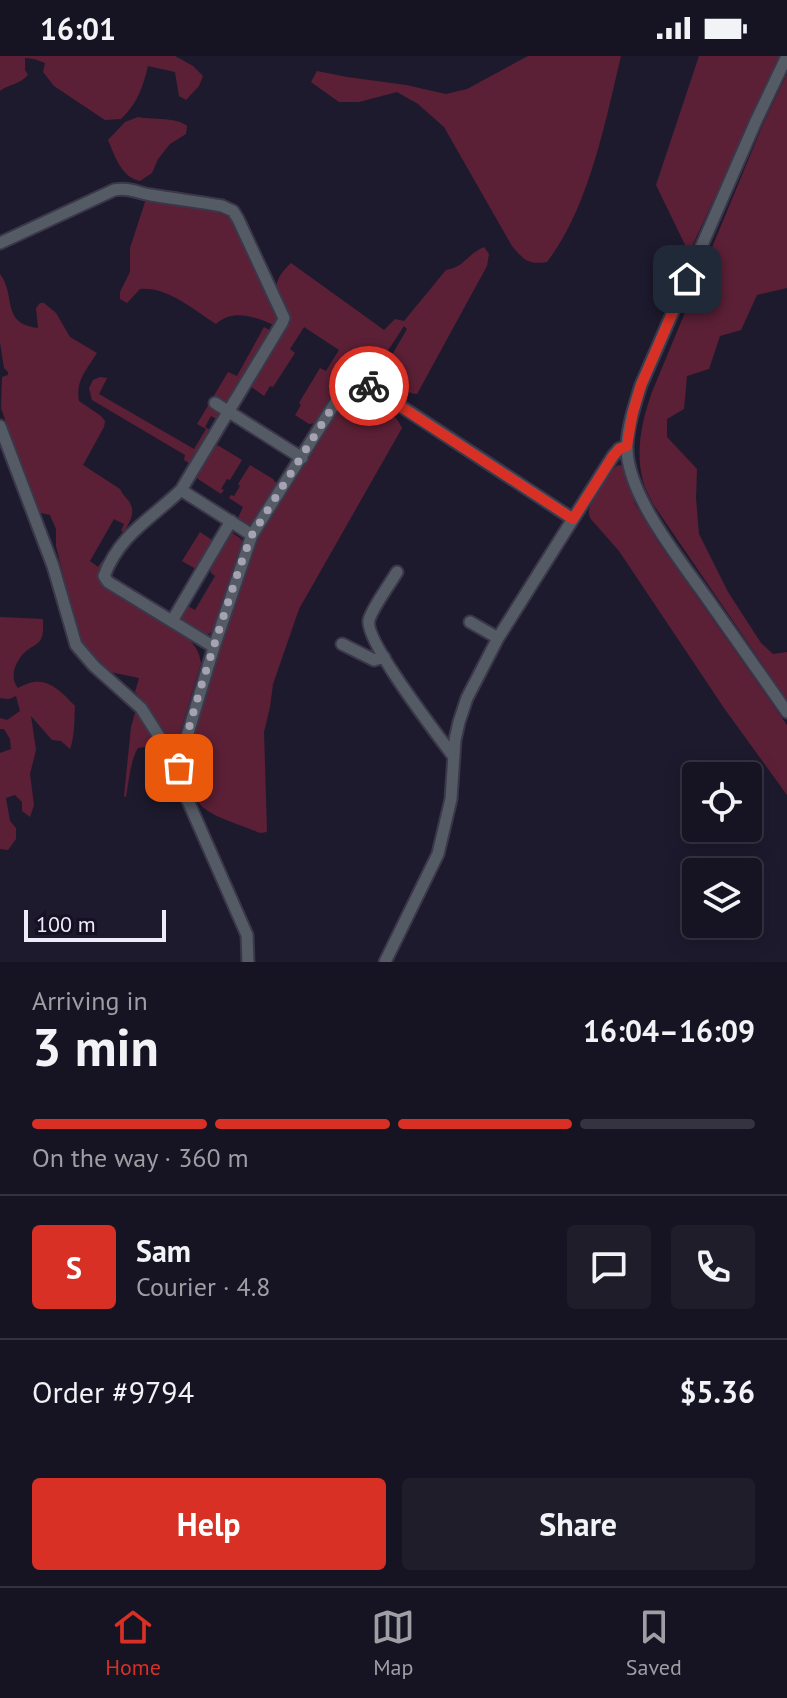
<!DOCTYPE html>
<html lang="en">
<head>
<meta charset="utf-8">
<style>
  :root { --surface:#161422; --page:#1f1d2a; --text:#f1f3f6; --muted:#9e9ea5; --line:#353340; --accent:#d93025 }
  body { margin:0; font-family:"PT Sans",sans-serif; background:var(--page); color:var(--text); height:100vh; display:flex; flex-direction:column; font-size:30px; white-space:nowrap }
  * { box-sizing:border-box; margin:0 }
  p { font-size:26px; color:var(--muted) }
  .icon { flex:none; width:44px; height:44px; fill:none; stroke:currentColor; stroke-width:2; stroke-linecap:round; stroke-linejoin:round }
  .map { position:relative; height:906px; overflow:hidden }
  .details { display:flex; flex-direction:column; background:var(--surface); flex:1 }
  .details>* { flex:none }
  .controls { position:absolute; left:682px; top:706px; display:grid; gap:16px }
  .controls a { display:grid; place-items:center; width:80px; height:80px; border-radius:8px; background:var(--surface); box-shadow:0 4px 20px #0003,0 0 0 2px var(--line); font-size:40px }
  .scale { position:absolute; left:24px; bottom:20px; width:142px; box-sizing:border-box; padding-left:8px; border:4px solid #eeebfa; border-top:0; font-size:22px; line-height:28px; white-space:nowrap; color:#eeebfa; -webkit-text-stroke:6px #151024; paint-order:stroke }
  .pin { position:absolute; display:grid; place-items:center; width:68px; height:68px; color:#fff; margin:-34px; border-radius:16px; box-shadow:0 4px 12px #0006 }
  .courier { position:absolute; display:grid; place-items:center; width:80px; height:80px; margin:-40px; border:6px solid #d93025; border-radius:50%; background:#fff; color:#222; box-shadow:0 2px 10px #0007 }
  .head em { font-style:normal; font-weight:700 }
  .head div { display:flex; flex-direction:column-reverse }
  .head { display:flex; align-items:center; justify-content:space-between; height:136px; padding:0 32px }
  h1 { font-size:52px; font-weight:700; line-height:60px }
  .bar { display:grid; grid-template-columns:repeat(4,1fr); gap:12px 8px; align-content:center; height:96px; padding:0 32px }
  .bar i { height:10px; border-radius:6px; background:var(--line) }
  .bar .active { background:var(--accent) }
  .bar p { grid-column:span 4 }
  .line { display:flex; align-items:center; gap:20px; padding:0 32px; border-top:2px solid var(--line) }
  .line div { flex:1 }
  .round { display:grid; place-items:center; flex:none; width:84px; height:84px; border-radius:8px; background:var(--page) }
  .button { display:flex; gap:16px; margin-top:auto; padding:16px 32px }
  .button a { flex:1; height:92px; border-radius:8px; background:var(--accent); color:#fff; font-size:32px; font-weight:700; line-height:92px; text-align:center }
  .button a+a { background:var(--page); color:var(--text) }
  .status { display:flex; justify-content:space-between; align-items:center; height:56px; padding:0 40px; background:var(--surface); direction:ltr }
  .status svg { height:22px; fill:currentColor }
  .tab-bar { display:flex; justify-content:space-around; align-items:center; height:112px; border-top:2px solid var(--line); background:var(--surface); font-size:22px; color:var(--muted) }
  .tab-bar a { display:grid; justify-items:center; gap:4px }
  .tab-bar .active { color:var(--accent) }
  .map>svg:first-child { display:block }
  .green { fill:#5c2036 }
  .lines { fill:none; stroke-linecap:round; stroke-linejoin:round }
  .minor-casing { stroke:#3b374b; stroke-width:15 }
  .minor { stroke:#555b65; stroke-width:11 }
  .done { stroke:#a5a2b3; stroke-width:8; stroke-dasharray:0 14.4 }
  .route { stroke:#d93025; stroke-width:10 }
</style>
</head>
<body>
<div class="status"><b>16:01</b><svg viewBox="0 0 49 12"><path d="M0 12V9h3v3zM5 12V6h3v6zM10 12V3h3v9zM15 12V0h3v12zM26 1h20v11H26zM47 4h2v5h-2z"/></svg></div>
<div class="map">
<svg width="787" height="906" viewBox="0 0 787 906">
  <rect width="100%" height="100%" fill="#1e1a2e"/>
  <path class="green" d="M0,0H175L193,10L203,20L199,30L186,44L179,40L175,16L148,10C143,31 137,48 121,63L105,64L54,30L43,16L45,7L34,3L25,2V14L28,19C17,30 11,27 0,35Z
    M528,0H621C605,67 589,151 547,206C528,209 524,204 512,190L444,71L418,48L397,36L359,46H339L311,26L317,15L347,21L406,29L446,38L467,33Z
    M699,0H780L689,197L656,129Z
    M787,18V232L757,239L741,274L720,280L709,313L687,320L684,353L667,363V381L697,413L696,442L699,478L728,536L761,587L773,598L787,596V644L653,448C650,441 645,433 643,425C635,395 642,364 652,336L764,66Z
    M138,61C154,64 176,61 187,70L186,78L170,88L158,103L152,117L140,125C121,121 115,100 108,84L125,66Z
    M146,143C177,147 207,148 234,164L276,258V270C257,261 233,252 216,268C194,254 167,230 140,233L127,247L120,243V236L130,216V192Z
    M484,191L489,198L487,210L417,338C405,338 394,326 382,322L381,318L407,273L404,270L368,325C356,323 349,321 339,329L315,367L309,368L295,359L301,349L299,347L320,312L326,315L339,294L304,271L290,293L295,297L273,331L270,330L264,340L250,330L288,261C276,236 269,228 291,207L384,274L395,263L404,265L446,214C465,211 467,198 484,191Z
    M0,218C17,241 0,267 38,272L36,252L40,247H44L56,257L70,281L97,297C87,313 75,325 79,345L101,360L105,365L104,371L83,409L120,433C122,437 125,441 128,444C137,456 130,465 124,476L121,475L124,468L114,463L90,505L98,511L102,505L105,506L98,519C114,555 198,565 201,607L174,697C162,675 153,654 135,636L139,622L110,616L96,606L80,586L56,490V473L50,459L37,456L1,352L2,321L8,319V316L4,312L0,286Z
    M264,271L273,276L227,349L212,343L228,316L237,320Z
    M100,321L107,322L99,338L194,393L206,373L197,368L209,348L223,357L218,364L211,360L205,371L212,375L192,409L184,404L185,399L92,344L89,332L93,324Z
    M352,330C367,332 371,337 379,347C388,358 395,357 402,372L299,553L273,628L270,651L264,676L267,776L260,777C210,756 186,759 188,697L248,497L345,335Z
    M214,389L219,390L242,404L230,424L227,423L221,433L224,434L221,438L198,423L196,419Z
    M250,409L273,423L277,428L276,434L252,471L238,462L243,451L229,442L231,439L234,440L240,430L238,428Z
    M618,409L624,410L635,448L658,486L787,669V739L724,652L619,495L590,462C590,460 588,457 589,455C590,444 609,415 618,409Z
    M200,476L212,484L213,486L199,509L194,512L182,505Z
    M231,476L241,483L242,486L214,574L206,580L179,566L177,558L186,549L195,554L215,520L211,517L209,510Z
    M0,561L43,563C43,569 44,577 41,583C38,589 30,591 25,596C15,606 9,621 18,632C44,617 57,631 75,650C74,665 75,679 70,693L61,685L52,684L31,660L36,694L30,718L34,749L30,761L22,755V746L15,739L6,742L10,765L16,772V783L8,794L0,793V697L11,693L10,683L4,673H0V662L7,664L20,655L16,640L9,643L0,642Z
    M138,655L162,696L144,691L138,692C130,706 129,724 126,741L124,740L131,671L135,657Z"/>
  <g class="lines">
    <defs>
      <path id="minor" d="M787,0L756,65L641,329C635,348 628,369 627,389C625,438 682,506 709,545C735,582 761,619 787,656
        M0,187L114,134C128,131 138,137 151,139C175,143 199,146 222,150L233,155L238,163L284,262L282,267L181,434L252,479
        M215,347L302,402
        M0,370L53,510L76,589L94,610L141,652L179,712
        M181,434C151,463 120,478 104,520L108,526L214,591
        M397,516C390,528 372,552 369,564C364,584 439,681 454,701
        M172,565L231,465
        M470,566L498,582
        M342,588L374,604L384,601
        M248,906L247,879L185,738L179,712L185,687L214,591L252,479L344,333L351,326H358L367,328L573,463L613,400L619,393L627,390
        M385,906L438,798L451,743L455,684L459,666L467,642L498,582L573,463"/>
    </defs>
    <use href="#minor" class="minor-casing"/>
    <use href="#minor" class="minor"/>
  </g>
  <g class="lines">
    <path class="done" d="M179,712C190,663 206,615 221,568C231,538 240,508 252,479L344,333C352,325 359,324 369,330"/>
    <path class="route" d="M369,330L573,463L613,400L619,393L627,390L633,356L641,329L687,223"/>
  </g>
</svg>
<div class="controls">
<a><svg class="icon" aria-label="locate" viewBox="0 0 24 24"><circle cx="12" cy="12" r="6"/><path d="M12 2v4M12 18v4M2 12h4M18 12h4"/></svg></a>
<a><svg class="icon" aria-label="layers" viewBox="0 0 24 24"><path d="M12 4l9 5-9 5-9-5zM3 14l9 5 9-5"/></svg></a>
</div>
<div class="scale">100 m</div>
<div class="pin" style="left:179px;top:712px;background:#ea580c"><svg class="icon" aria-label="bag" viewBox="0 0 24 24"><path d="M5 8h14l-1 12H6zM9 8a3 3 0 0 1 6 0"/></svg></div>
<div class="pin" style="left:687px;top:223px;background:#1f2937"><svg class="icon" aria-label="home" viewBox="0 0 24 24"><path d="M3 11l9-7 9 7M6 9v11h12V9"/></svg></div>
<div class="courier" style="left:369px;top:330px"><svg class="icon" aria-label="bike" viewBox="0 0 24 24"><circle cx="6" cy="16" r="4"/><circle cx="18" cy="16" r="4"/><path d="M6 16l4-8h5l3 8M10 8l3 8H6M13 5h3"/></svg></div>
</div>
<section class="details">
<div class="head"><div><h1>3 min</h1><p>Arriving in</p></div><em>16:04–16:09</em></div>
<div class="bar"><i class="active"></i><i class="active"></i><i class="active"></i><i></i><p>On the way · 360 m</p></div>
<div class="line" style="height:144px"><b class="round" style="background:var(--accent);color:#fff">S</b><div><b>Sam</b><p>Courier · 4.8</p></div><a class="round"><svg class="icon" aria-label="chat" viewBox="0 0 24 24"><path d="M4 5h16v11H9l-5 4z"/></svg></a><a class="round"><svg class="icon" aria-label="phone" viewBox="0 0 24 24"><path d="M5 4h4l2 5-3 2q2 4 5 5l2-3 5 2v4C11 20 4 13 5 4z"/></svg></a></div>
<div class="line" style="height:104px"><div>Order #9794</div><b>$5.36</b></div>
<div class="button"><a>Help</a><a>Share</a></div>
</section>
<nav class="tab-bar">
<a class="active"><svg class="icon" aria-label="home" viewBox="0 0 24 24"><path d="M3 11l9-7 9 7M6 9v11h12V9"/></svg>Home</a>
<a><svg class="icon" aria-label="map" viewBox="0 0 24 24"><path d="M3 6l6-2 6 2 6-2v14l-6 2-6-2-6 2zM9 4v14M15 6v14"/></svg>Map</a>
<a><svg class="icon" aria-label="saved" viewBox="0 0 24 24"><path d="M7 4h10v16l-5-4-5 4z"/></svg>Saved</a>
</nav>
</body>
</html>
